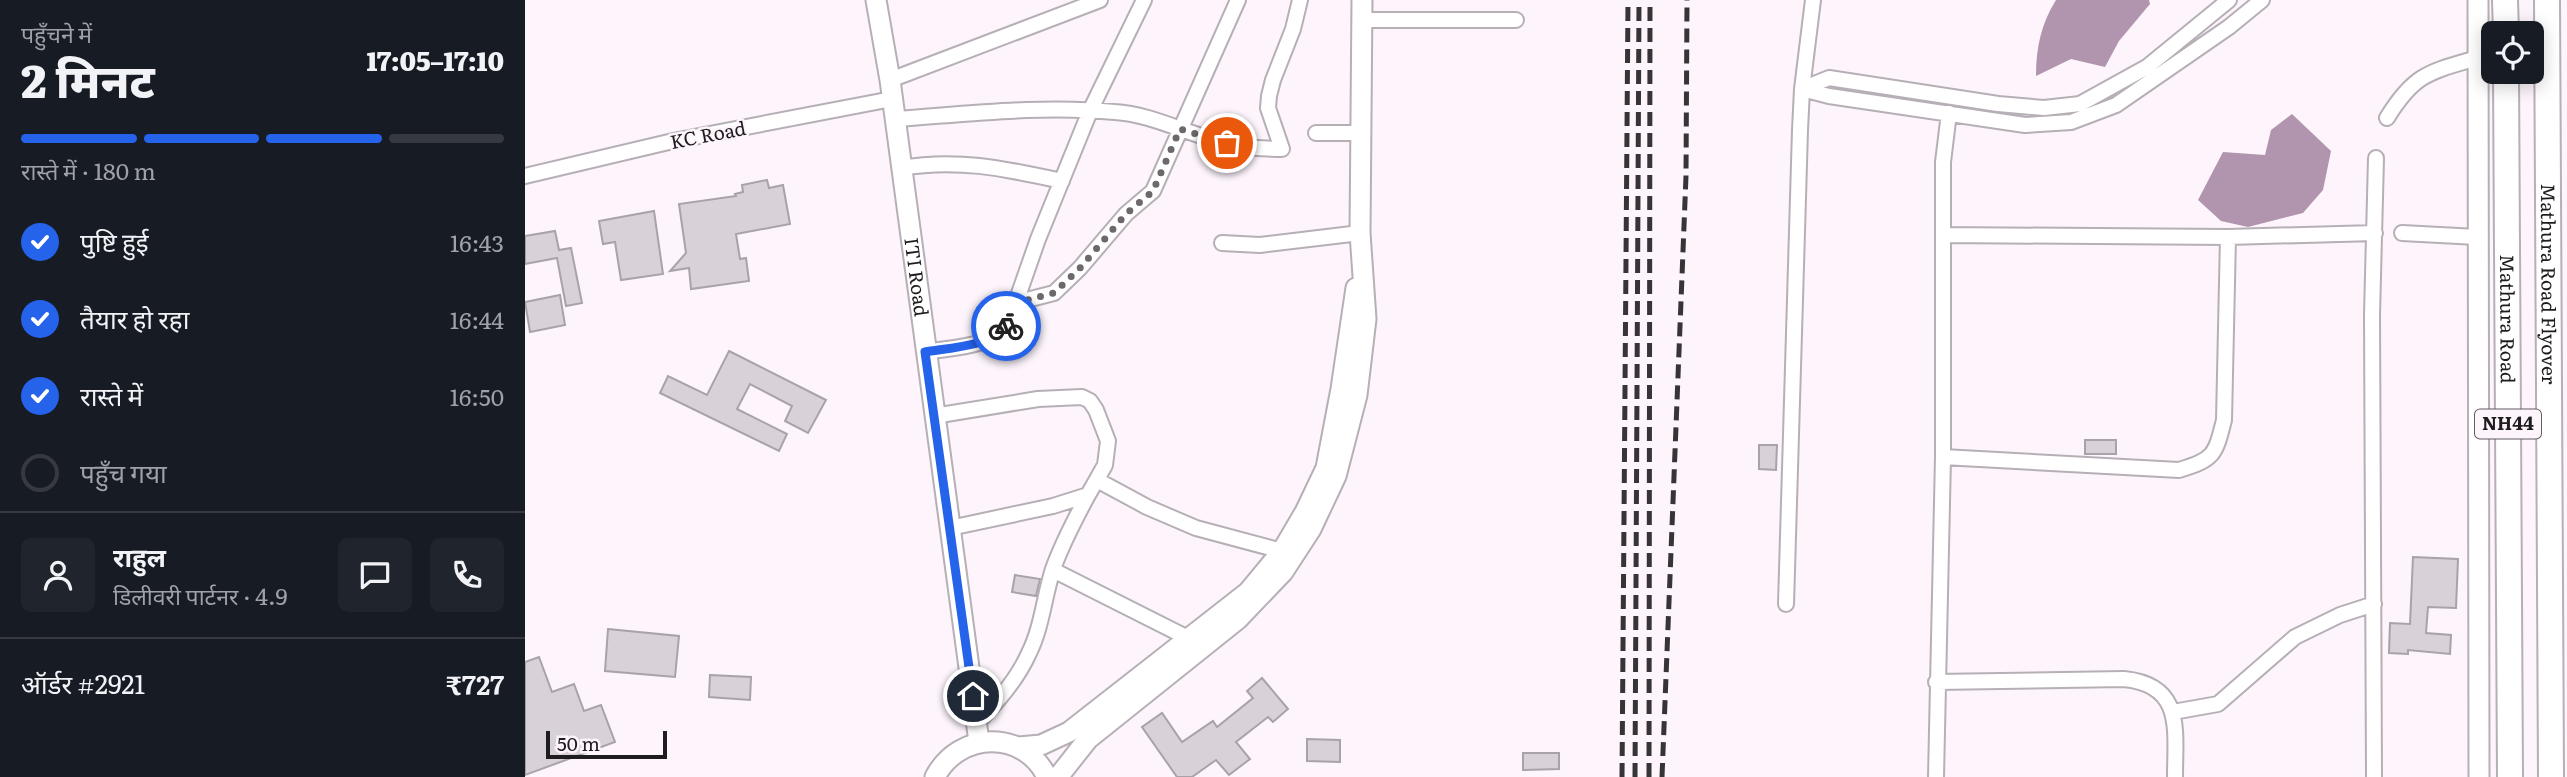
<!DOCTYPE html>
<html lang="hi">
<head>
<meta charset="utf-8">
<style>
  :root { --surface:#171b24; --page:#20242c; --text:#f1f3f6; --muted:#9ea1a6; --line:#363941; --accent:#2563eb }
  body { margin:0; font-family:Literata,"Noto Sans Devanagari",serif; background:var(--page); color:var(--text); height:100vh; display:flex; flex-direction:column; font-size:26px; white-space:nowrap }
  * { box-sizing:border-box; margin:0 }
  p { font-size:23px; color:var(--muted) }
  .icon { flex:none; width:38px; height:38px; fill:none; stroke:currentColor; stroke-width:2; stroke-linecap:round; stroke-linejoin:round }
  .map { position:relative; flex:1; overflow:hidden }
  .drawer { display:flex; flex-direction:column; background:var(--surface); width:525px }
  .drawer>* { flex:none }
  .buttons { position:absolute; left:1956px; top:21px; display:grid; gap:14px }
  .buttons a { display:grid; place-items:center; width:63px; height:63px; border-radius:10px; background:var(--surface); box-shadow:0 4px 18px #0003; font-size:35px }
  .scale { position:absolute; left:21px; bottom:18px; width:121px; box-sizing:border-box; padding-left:7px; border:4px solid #1e1c1e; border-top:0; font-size:19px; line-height:24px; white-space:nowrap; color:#1e1c1e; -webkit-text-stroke:5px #fdf4fc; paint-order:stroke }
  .pin { position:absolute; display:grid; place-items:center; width:60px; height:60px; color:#fff; margin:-30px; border:4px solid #fff; border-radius:50%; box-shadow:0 2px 7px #0007 }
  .courier { position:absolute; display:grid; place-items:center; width:70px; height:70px; margin:-35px; border:5px solid #2563eb; border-radius:50%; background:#fff; color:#222; box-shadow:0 2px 9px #0007 }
  .overview em { font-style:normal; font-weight:800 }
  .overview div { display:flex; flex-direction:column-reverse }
  .overview { display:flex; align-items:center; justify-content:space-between; height:119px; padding:0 21px }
  h1 { font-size:46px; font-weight:800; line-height:52px }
  .bar { display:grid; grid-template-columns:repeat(4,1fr); gap:10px 7px; align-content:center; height:84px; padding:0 21px }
  .bar i { height:9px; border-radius:5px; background:var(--line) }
  .bar .current { background:var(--accent) }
  .bar p { grid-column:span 4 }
  .line { display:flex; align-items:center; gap:18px; padding:0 21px; border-top:2px solid var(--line) }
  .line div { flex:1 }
  .round { display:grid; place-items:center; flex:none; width:74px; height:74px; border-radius:10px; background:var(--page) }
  ol { padding:0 21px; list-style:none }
  li { display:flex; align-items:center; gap:21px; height:77px }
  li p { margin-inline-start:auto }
  li .icon { padding:7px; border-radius:50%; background:var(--accent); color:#fff; stroke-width:4 }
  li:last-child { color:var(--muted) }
  li i { width:38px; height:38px; border:4px solid var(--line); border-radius:50% }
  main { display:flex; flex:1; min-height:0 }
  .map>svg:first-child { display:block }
  .water { fill:#b195ae }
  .building { fill:#d9d1d8; stroke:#a9a2a8; stroke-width:2 }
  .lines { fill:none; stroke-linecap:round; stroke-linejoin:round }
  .street-casing { stroke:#b7afb6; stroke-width:18 }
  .secondary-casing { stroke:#b7afb6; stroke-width:23 }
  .highway-casing { stroke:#b7afb6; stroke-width:28 }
  .street { stroke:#fff; stroke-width:14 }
  .secondary { stroke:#fff; stroke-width:19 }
  .highway { stroke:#fff; stroke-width:24 }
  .rail { stroke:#373437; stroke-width:5; stroke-dasharray:14 7; stroke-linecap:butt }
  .done { stroke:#6c686c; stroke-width:7; stroke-dasharray:0 12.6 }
  .route { stroke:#2563eb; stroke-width:9 }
  .labels { text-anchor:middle; stroke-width:5; stroke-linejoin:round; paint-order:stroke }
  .shield { fill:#fdf4fc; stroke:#615d61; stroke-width:2 }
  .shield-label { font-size:18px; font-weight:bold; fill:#1e1c1e }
  .street-label { font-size:19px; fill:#1e1c1e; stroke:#fdf4fc }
</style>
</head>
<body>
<main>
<section class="drawer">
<div class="overview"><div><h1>2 मिनट</h1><p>पहुँचने में</p></div><em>17:05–17:10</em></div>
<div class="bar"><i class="current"></i><i class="current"></i><i class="current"></i><i></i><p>रास्ते में · 180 m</p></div>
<ol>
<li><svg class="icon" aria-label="check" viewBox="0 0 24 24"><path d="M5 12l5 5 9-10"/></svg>पुष्टि हुई<p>16:43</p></li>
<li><svg class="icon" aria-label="check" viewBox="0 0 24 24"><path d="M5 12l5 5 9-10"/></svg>तैयार हो रहा<p>16:44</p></li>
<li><svg class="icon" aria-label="check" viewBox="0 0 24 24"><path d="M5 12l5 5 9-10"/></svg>रास्ते में<p>16:50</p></li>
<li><i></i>पहुँच गया</li>
</ol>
<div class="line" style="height:126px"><a class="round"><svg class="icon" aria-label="person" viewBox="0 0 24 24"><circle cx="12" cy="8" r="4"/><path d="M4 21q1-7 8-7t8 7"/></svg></a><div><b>राहुल</b><p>डिलीवरी पार्टनर · 4.9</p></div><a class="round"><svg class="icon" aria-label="chat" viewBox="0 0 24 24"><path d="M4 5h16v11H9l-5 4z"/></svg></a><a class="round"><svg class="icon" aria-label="phone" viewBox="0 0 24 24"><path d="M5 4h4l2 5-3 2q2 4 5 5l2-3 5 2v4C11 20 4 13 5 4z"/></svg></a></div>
<div class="line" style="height:91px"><div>ऑर्डर #2921</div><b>₹727</b></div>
</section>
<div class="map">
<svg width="2042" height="777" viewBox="0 0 2042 777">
  <rect width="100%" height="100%" fill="#fdf4fc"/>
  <path class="water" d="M1531,0H1624L1625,4L1594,41L1580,67L1546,59L1511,76C1511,48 1516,24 1531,0Z
    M1767,114L1806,151L1798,190L1778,213L1723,227L1696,221L1673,200L1698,152L1740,155L1746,130Z"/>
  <path class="building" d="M242,180L244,188L258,185L265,224L211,234L215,259L221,258L224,281L166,289L164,268L145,271L161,253L154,204L211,196L210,194L218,192L217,185Z
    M129,211L138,274L96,280L90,242L78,244L74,221Z
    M30,231L34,250L46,248L57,303L41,306L32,258L0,264V236Z
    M35,295L40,325L5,332L0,302Z
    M204,351L301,400L283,433L260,421L267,406L225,384L212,409L262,434L254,451L135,393L143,376L182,395Z
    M1560,440H1591V454H1560Z
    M1234,445H1252L1251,470L1234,469Z
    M1888,557L1933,559L1931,608L1903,607L1901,633L1926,635L1925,654L1883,650V654L1864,653L1865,623L1885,624Z
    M490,575L515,579L511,596L487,592Z
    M83,629L154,636L150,677L80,671Z
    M14,657L27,692L49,684L59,711L76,705L90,742L0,775V662Z
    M185,675L226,677L225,700L184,697Z
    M737,678L763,709L748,722L743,717L711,742L725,759L704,775L691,760L667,777H652L617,727L637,713L657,742L688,721L692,727L728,698L722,691Z
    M782,739L815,740V762L782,761Z
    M998,753H1034V769L998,770Z"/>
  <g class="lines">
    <defs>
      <path id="street" d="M837,20H991
        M365,80L575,0
        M1277,89L1304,96L1500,125L1546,122L1591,105L1704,27L1737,0
        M1277,89L1304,78L1473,104L1519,108L1555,104L1622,67L1704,0
        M1862,118C1889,74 1904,72 1952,58
        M371,119C443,114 517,105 590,112C622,114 652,129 683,138C707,146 731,149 757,149L743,108L744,96L748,80L768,29L775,0
        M791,133H836
        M376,168C434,158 481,169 537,181
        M0,176L148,141L367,99
        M1877,233L1952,237
        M1418,235L1703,237L1850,233
        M697,243L735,245L835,233
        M490,303L529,293L555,268L601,214L628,191L713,0
        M400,352C428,347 468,348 484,322L513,239L565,111L619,0
        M409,416L513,399L557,397L565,401L571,410L583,441L580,465L563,495L528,506L425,528
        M1418,457L1654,470C1689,459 1690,456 1699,420L1703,237
        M572,480L622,507L671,528L757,551
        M528,570L665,639
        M1261,604L1275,130L1277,89L1288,0
        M1411,682L1599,679C1659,685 1650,730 1650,777
        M1648,712L1693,704L1770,637L1815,615L1849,604
        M452,723C472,702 492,680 504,653C517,627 519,597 528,569C537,544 550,519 563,495
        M1411,777L1418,457V162L1424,113
        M1849,777L1847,315L1851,158"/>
      <g id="secondary">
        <path id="s1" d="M351,0L365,80L454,742"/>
        <path d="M1953,0L1954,777"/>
        <path d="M494,747L516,745L544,732L723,592L757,551L780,512L801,468L816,389L831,288"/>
        <path d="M410,777C434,731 499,729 522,777"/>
        <path d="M533,777L563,739L713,619L758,572L786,529L811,476L832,395L841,319L835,233L837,0"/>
      </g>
      <g id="highway">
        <path d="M1980,0L1981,33"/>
        <path id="s2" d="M2022,0L2026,777"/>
        <path id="s3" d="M1981,72L1985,777"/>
      </g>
    </defs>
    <use href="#street" class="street-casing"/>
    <use href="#secondary" class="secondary-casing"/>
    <use href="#highway" class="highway-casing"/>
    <use href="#street" class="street"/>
    <use href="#secondary" class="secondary"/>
    <use href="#highway" class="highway"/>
    <path class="rail" d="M1097,777L1103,0
      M1110,777L1114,0
      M1124,777L1125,0
      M1137,777L1161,176L1162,0"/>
  </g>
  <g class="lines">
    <path class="done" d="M481,326L491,303L529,293L555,268L601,214L628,191L655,129L702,143"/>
    <path class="route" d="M448,696L400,352C422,348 469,346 481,326"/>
  </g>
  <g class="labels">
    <rect class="shield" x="1950" y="409.5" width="66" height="29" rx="5"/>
    <g class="shield-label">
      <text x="1983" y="430">NH44</text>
    </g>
    <g class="street-label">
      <text transform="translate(183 135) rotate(-11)" y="7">KC Road</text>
      <text dy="7" stroke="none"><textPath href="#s1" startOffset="280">ITI Road</textPath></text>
      <text dy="7" stroke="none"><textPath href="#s2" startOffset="284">Mathura Road Flyover</textPath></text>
      <text dy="7" stroke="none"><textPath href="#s3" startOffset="247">Mathura Road</textPath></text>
    </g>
  </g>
</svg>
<div class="buttons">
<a><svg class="icon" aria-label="locate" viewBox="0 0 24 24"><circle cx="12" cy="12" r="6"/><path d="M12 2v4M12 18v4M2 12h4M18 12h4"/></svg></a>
</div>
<div class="scale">50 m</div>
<div class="pin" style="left:702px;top:143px;background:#ea580c"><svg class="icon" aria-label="bag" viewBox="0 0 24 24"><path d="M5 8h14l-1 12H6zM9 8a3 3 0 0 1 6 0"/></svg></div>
<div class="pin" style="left:448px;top:696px;background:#1f2937"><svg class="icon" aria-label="home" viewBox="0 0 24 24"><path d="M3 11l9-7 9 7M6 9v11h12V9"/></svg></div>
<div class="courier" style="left:481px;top:326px"><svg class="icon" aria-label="bike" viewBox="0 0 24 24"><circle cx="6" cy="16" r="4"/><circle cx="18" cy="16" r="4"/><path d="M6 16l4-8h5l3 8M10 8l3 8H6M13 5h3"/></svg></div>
</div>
</main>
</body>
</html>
